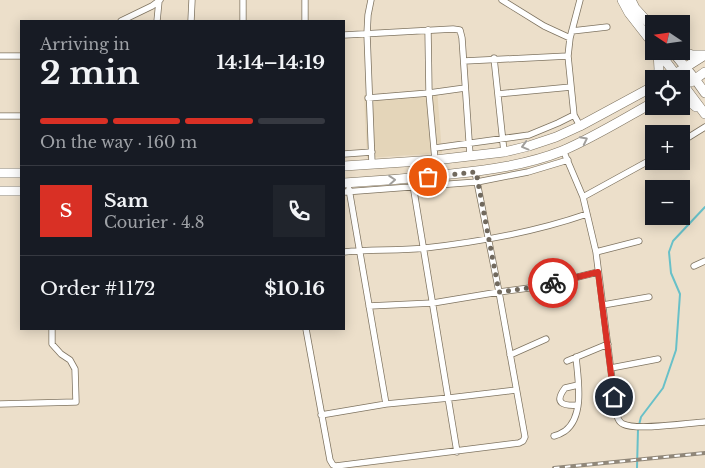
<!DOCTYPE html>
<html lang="en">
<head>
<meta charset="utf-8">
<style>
  :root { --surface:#171b24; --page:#20242c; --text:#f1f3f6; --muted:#9ea1a6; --line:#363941; --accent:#d93025 }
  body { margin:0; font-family:"Libre Baskerville",serif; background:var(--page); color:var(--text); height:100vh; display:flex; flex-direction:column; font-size:19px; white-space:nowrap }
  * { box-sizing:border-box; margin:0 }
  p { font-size:16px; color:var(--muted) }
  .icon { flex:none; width:28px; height:28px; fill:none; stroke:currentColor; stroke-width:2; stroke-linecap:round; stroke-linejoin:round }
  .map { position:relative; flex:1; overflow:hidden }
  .sheet { position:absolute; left:20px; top:20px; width:325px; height:310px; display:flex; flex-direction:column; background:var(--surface); border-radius:0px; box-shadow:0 2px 12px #0003 }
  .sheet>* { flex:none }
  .needle { width:32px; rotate:283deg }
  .fabs { position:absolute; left:645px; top:15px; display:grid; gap:10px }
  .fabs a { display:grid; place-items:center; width:45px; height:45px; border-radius:0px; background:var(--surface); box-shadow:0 2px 12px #0003; font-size:25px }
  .pin { position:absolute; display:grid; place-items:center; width:42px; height:42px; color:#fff; margin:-21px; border:2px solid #fff; border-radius:50%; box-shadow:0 1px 5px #0007 }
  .courier { position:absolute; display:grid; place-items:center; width:50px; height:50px; margin:-25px; border:4px solid #d93025; border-radius:50%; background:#fff; color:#222; box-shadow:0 1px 6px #0007 }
  .head em { font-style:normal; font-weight:700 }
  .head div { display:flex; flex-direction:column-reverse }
  .head { display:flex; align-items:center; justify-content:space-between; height:85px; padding:0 20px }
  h1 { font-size:32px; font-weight:700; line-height:38px }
  .bar { display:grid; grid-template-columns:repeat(4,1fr); gap:8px 5px; align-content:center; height:60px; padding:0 20px }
  .bar i { height:6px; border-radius:4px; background:var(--line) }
  .bar .selected { background:var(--accent) }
  .bar p { grid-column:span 4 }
  .line { display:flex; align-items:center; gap:12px; padding:0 20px; border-top:1px solid var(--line) }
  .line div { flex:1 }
  .round { display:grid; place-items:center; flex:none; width:52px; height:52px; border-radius:0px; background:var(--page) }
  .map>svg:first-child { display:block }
  .built { fill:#e4d5b9 }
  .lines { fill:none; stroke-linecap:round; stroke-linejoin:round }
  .stream { stroke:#68c0c8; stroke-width:2 }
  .minor-casing { stroke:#7f7461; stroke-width:7 }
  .primary-casing { stroke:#7f7461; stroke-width:10 }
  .minor { stroke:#fff; stroke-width:5.5 }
  .primary { stroke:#fff; stroke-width:9 }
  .rail-casing { stroke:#908779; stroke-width:4 }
  .rail { stroke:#fff; stroke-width:2; stroke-dasharray:5.5; stroke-linecap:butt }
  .oneway { stroke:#a19f9c }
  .done { stroke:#71695d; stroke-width:5; stroke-dasharray:0 9 }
  .route { stroke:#d93025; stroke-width:6 }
</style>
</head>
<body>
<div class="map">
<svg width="705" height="468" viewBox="0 0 705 468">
  <rect width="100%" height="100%" fill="#ecdfca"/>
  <path class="built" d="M437,89L442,153L367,158L364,95Z"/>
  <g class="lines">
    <path class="stream" d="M639,425L641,417L663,388L676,350L680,294L671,273L669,252L673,241L705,207
      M637,468L638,429"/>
    <defs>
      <path id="minor" d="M305,0V21
        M371,0L368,15L367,34L372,164
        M502,0L544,26L570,38
        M580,0L570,38L568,56L574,115L580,126
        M121,21L152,6L160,0
        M157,21L159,1
        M191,21L192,0
        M243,21V0
        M428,30L429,93L435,160
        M572,31L607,27
        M344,35L453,29L460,30L462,38L470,155
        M0,56H21
        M494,58L504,152
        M464,61L568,56
        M498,94L571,87
        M368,98L429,93L465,88
        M0,116H21
        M681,142L705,127
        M435,148L529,135L558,123L574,115
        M563,150L583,197L596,252L616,411C617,416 618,422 623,424C637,431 688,423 705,422
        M344,154L372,152
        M412,179L457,452
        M349,189L386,404
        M344,192L477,182L528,172L568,160
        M583,197L654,158
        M344,252C371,249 398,251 425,248C479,242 535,232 587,214
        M596,252L639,241
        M694,266L705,261
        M603,305L649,297
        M369,306L433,303L499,292L537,287L598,272
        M306,329L330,460L333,465L336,466L519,443L523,441L525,437L499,292L475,172
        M510,355L546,339
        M567,361L608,344
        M611,368L658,359
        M0,404L76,402L75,369L70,360L61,354L52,344V329
        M578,405C564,406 553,404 565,388L578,385
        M321,415L386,404L449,398L516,390
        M554,436C558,435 562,433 565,431C585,416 578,379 576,357"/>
      <path id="primary" d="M622,0L629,13L654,45
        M631,0L635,8L654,29
        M658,51L679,79
        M672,51L695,79L705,93
        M681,51L692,55H704
        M656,79L659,70L658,51
        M667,79L705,55
        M681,82L705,114
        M691,82L705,72
        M681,99L690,102L696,107
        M344,166L435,160L504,152L529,146L556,137L580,126L654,86
        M0,173H21
        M344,183C379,181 415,178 451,174C488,170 527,165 562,151C593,138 625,118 654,102
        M0,191H21"/>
    </defs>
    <use href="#minor" class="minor-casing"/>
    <use href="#primary" class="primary-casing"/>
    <use href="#minor" class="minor"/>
    <use href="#primary" class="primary"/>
    <defs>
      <path id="rail" d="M554,468L705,453"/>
    </defs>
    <use href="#rail" class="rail-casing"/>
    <use href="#rail" class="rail"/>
  </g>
  <defs><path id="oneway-chevron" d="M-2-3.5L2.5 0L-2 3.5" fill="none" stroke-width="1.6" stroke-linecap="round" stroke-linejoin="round" transform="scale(1.25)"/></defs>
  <g class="oneway">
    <use href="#oneway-chevron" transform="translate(584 140) rotate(-27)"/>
    <use href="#oneway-chevron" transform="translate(525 146) rotate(165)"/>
    <use href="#oneway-chevron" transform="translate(392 180) rotate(-4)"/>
  </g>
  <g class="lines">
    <path class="done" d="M428,177L476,172L499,292L536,287L553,283"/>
    <path class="route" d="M553,283L598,272L614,397"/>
  </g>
</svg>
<div class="fabs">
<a><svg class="needle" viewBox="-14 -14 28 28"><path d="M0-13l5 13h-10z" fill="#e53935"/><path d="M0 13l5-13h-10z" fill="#9ea1a6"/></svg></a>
<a><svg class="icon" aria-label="locate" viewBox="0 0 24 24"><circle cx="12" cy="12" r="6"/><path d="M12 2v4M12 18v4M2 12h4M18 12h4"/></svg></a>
<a>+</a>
<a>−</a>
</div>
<div class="pin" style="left:428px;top:177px;background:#ea580c"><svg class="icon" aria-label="bag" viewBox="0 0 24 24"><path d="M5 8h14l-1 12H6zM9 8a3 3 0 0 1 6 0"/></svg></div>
<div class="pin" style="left:614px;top:397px;background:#1f2937"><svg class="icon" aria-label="home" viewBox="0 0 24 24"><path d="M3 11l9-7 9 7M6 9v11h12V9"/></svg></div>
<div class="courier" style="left:553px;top:283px"><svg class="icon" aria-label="bike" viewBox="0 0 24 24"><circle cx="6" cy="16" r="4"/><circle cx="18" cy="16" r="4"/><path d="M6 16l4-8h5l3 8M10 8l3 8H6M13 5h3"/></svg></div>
<section class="sheet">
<div class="head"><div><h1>2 min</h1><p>Arriving in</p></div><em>14:14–14:19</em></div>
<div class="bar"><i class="selected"></i><i class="selected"></i><i class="selected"></i><i></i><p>On the way · 160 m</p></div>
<div class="line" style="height:90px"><b class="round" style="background:var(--accent);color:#fff">S</b><div><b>Sam</b><p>Courier · 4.8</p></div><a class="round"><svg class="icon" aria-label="phone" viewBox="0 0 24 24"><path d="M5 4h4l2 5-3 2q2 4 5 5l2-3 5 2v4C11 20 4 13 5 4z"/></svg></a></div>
<div class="line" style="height:65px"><div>Order #1172</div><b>$10.16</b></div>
</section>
</div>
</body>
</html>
